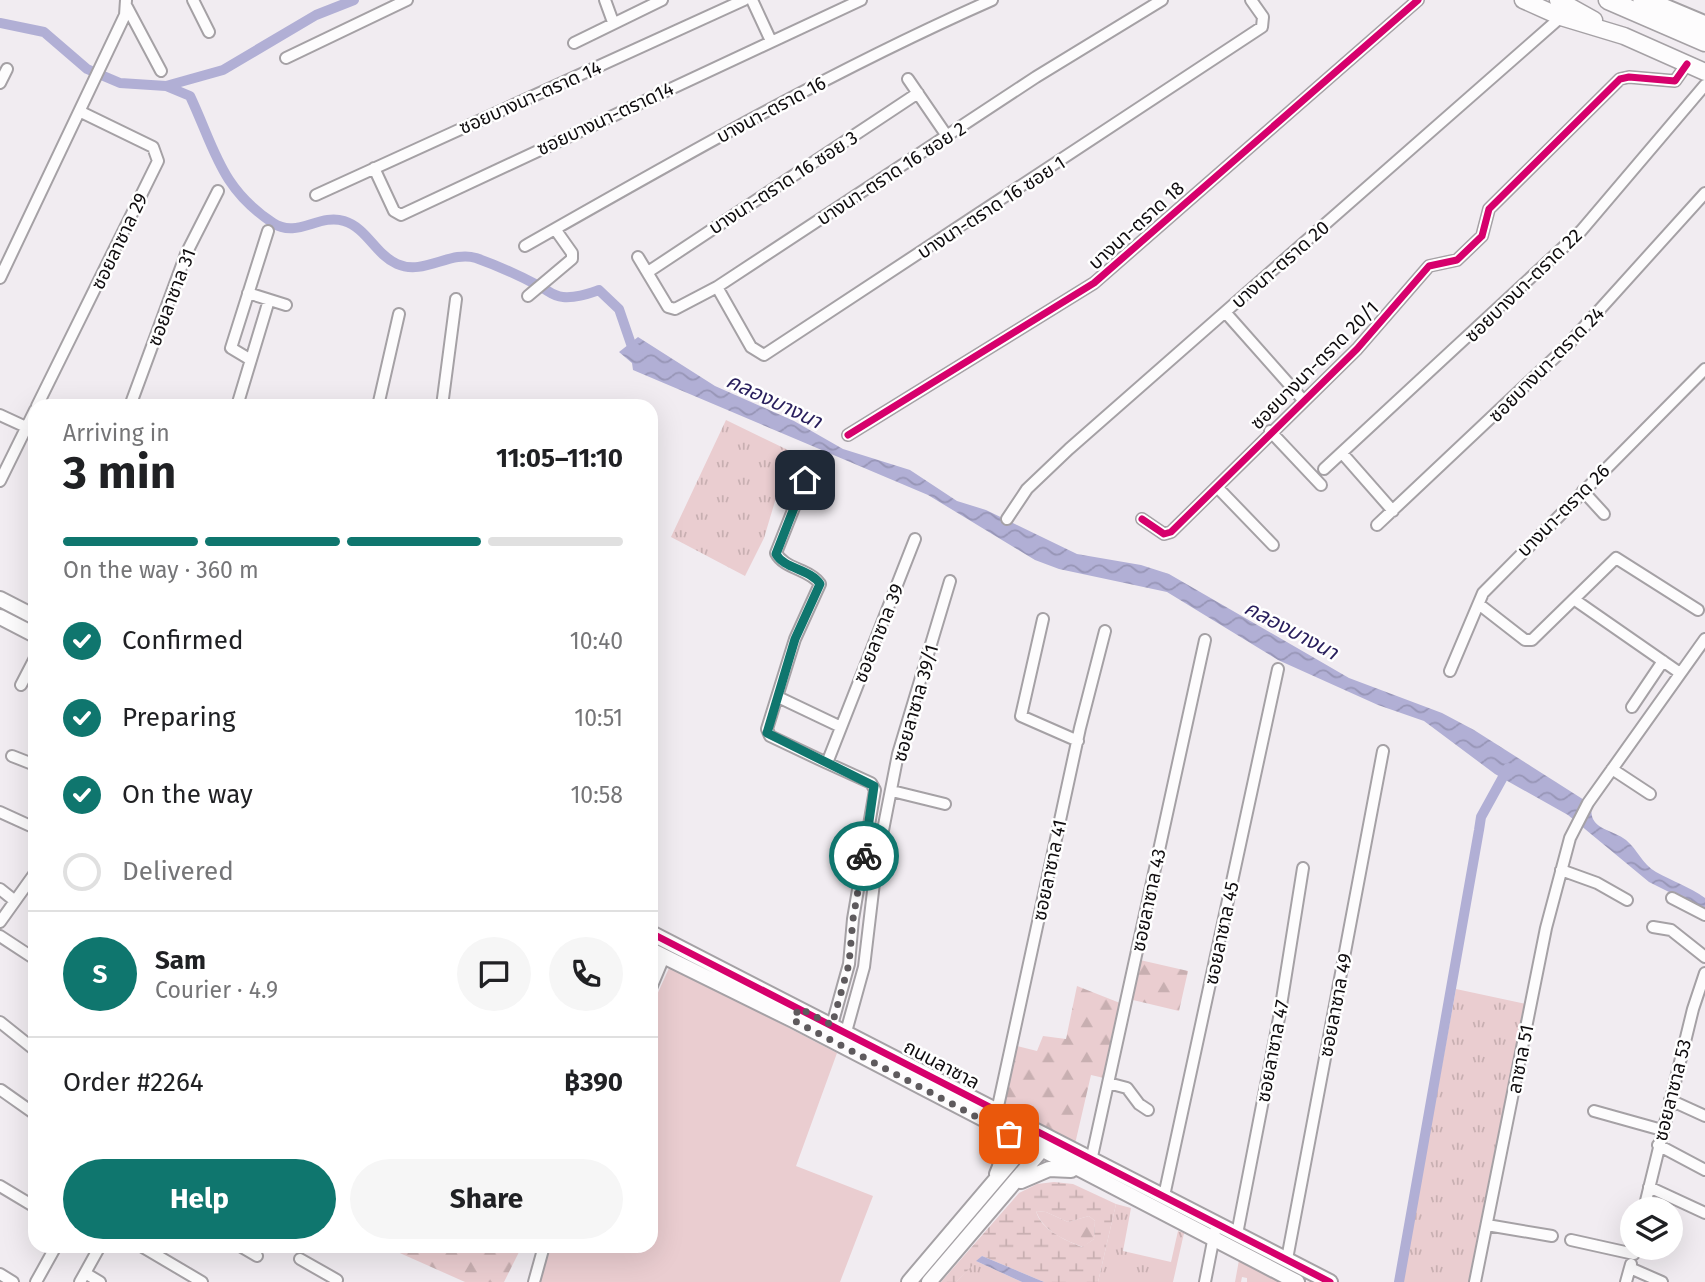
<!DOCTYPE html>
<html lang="en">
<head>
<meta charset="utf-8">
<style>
  :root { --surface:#fff; --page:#f6f6f6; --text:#202124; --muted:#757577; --line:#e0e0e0; --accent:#0f766e }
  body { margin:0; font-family:"Fira Sans","Noto Sans Thai",sans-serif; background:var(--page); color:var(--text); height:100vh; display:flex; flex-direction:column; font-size:26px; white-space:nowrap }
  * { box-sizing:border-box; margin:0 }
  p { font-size:23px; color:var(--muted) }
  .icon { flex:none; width:38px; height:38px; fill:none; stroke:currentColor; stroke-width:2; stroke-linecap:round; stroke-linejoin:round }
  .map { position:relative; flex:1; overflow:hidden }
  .side { position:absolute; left:28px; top:399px; width:630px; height:854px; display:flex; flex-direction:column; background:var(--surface); border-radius:21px; box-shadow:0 7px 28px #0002 }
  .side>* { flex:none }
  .buttons { position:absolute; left:1620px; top:1197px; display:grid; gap:14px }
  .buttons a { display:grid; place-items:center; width:63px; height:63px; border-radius:50%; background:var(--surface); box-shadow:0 7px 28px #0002; font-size:35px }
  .pin { position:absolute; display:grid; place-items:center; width:60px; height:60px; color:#fff; margin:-30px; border-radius:14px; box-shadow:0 4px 10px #0006 }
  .courier { position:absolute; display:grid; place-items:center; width:70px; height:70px; margin:-35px; border:5px solid #0f766e; border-radius:50%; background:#fff; color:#222; box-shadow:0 2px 9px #0007 }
  .headline em { font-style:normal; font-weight:700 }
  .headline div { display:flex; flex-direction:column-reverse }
  .headline { display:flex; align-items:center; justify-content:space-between; height:119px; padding:0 35px }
  h1 { font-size:46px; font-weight:700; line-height:52px }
  .bar { display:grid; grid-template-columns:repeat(4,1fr); gap:10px 7px; align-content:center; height:84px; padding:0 35px }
  .bar i { height:9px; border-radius:5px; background:var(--line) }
  .bar .active { background:var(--accent) }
  .bar p { grid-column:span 4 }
  .line { display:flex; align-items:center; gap:18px; padding:0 35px; border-top:2px solid var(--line) }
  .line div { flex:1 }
  .round { display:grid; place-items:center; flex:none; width:74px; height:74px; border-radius:37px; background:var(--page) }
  ol { padding:0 35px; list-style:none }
  li { display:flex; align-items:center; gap:21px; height:77px }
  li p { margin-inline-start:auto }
  li .icon { padding:7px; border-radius:50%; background:var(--accent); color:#fff; stroke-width:4 }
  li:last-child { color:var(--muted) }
  li i { width:38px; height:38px; border:4px solid var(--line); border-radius:50% }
  .cta { display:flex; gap:14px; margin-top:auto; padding:14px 35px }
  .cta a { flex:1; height:80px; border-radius:42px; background:var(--accent); color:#fff; font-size:28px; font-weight:700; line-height:80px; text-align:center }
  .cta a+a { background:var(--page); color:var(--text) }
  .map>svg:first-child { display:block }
  .grass { fill:url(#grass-tufts) }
  .forest { fill:url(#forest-firs) }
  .wetland { fill:url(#wetland-marsh); fill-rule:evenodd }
  .garden { fill:#eacdd0 }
  .water { fill:url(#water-waves) }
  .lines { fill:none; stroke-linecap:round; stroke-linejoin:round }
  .canal { stroke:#b1afd5; stroke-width:10 }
  .minor-casing { stroke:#a5a1a5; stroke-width:14 }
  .tertiary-casing { stroke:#a5a1a5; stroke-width:18 }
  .secondary-casing { stroke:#a5a1a5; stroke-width:19 }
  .trunk-casing { stroke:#a5a1a5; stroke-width:21 }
  .motorway-casing { stroke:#a5a1a5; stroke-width:23 }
  .minor { stroke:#fdfcfd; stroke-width:10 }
  .tertiary { stroke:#fdfcfd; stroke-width:14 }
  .secondary { stroke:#fdfcfd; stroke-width:16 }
  .trunk { stroke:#fdfcfd; stroke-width:18 }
  .motorway { stroke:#fdfcfd; stroke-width:19 }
  .cycleway-casing { stroke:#fff; stroke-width:11 }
  .cycleway { stroke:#d6006c; stroke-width:7 }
  .done { stroke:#5e5a5d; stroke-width:7; stroke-dasharray:0 12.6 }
  .route { stroke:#0f766e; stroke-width:9 }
  .labels { text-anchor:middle; stroke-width:5; stroke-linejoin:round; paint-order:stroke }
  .street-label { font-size:19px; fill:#0f0c0e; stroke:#fff }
  .water-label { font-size:21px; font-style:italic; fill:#281e5c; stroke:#fff }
</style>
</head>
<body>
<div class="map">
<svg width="1705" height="1282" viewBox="0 0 1705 1282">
  <defs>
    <pattern id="grass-tufts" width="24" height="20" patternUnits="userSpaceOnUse" patternTransform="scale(1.75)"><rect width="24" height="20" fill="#eacdd0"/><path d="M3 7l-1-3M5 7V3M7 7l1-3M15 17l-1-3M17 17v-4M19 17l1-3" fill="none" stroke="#c8afb1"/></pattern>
    <pattern id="forest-firs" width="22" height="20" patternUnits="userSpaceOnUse" patternTransform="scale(1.75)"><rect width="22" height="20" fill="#eacdd0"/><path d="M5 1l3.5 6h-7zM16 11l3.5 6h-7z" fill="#c8afb1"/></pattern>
    <pattern id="wetland-marsh" width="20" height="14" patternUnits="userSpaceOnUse" patternTransform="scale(1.75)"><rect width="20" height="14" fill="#eacdd0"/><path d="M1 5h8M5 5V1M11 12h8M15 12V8" fill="none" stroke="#c8afb1"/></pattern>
    <pattern id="water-waves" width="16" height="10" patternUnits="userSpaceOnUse" patternTransform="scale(1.75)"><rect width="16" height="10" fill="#b1afd5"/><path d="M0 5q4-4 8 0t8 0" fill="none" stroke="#9795b6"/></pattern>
  </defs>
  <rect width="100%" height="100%" fill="#f1ecf1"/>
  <path class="grass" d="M726,420L790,451L764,538L745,576L671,537Z
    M1456,989L1526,1004L1471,1282H1402Z
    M1116,1204L1131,1208L1123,1251L1171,1262L1178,1231L1184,1233L1173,1282H1098Z
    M1239,1260L1282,1282H1247V1278L1242,1277L1241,1282H1235Z
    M976,1261L1022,1282H956Z"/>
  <path class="forest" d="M1140,960L1188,971L1179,1011L1133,1000Z
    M1077,986L1120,1003L1104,1078L1091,1075L1075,1144L1003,1105L1017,1046L1037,1051L1043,1036L1066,1039Z
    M1036,1211L1046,1212L1068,1222L1089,1216L1095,1221L1094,1239L1083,1247C1064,1240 1043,1231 1036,1211Z
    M384,1246H522L504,1282H465Z"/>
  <path class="wetland" d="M1054,1182L1073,1184L1116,1204L1098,1282H1044L982,1256L956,1282H941L1019,1193L1037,1184ZM1036,1211L1046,1212L1068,1222L1089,1216L1095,1221L1094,1239L1082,1247C1065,1240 1041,1230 1036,1211Z"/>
  <path class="garden" d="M670,966L837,1053L796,1166L873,1196L840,1282H540L549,1246H651V1008Z"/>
  <path class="water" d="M638,337L715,386L794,421L843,449L910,470L957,501L986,510L1077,554L1141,565L1169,574L1349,678L1442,713L1474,730L1592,805C1587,830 1612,829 1626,840C1638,850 1642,864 1656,872C1674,882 1688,886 1705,898V910L1649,882L1568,815L1495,774L1424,721L1378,705L1278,660L1167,592L1059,569L1035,560L928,495L633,370L632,363L619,352Z
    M982,1256L1044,1282H1022L976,1261Z"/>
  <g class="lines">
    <path class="canal" d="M0,23L44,32L87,69L120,83L166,86L190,96C215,149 220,188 273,223C297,239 319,213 344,221C367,228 375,254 397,264C424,276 450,250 476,258C496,265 520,276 539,286C548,290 552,296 563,297C576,298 587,294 599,290L619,309L631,344L638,351
      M166,86L223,70L316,15L354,0
      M1399,1282L1479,830L1481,817L1508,768"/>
    <defs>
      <path id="minor" d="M193,0L209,32
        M605,0L613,22
        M752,0L771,41
        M127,7L161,71
        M574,43L662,0
        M286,58L407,0
        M908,79L947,136
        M0,83L7,69
        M374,168L394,211L401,215L861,0
        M316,195L744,0
        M525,246C678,159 831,71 992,0
        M638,257L668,307L675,309L717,287L1036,77L1162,0
        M648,272L918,93
        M0,278L125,15L126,0
        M717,287L751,347L764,355L1262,27L1263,17L1251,0
        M248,293L286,305
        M528,296L572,259V253L555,229
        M1225,312L1303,400
        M251,360L231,348L268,231
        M37,406L158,161L153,147L81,112
        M130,406L186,254L218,191
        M237,406L269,300
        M378,406L399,314
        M442,406L456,299
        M0,415L26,427
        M1270,431L1321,485
        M848,435L1094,283L1418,0
        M1342,453L1393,511
        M1324,469L1581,231L1705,85
        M805,480L776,553C784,569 810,569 820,584L795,639L767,729L770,736L827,763
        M0,481L35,410
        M1217,487L1273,545
        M1583,491L1604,514
        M1007,519L1027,489L1069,449L1561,17
        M1142,519L1164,534L1171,532L1357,349L1429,266L1457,260L1482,236L1489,209L1620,79L1629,77L1675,81L1687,64
        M1377,525L1565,348L1705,193
        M1575,600L1680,673
        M1480,605L1525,640H1532L1616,558L1698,610
        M1043,619L1021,716L1078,741
        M1450,671L1483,593L1705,369
        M21,685L35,658
        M778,697L841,727
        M1632,707L1663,661
        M12,756L35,765
        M1612,769L1650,794
        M892,791L945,804
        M0,812L35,828
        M1561,870L1597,883L1627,900
        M0,889L15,901
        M1672,898L1705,915
        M0,922L35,873
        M1653,927L1671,930L1705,957
        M0,936L35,959
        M651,988L664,957
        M0,1022L35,1050
        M832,1025L849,964L853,919L875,790L871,783L827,763L915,539
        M846,1032L864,967L876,866L898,754L950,581
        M1108,1083L1127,1088L1139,1104L1148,1110
        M1,1090L35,1114
        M1670,1100L1705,1116
        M997,1111L1080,728L1105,631
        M1594,1111L1662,1130
        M1658,1145L1705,1170
        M1091,1161L1205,640
        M0,1186L35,1207
        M1649,1187L1705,1213
        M1164,1196L1278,669
        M1644,1209L1693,1009L1705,973
        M1487,1225L1552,1236
        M1237,1234L1279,1018L1303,868
        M1571,1240L1634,1254
        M141,1246L202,1282
        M240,1246L257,1256
        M300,1259L337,1280L336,1282
        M1287,1259L1383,751
        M1630,1268L1662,1282
        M85,1273L100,1282
        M0,1274L13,1282
        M36,1282L56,1246
        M80,1282L100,1246
        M534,1282L544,1246
        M1205,1282L1215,1231
        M1475,1282L1546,928L1570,838L1588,803L1705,639
        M1626,1282L1631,1264"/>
      <path id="tertiary" d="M0,599L35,617
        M0,617L35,635
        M651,933L1330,1282
        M651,950L793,1020L1297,1282
        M990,1127C1005,1142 1006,1154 997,1174
        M1021,1181L1049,1169L1071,1170
        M909,1282L1033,1136
        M929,1282L1045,1146"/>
      <path id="secondary" d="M1523,0L1561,17L1624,36L1705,72
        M1558,0L1594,20"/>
      <path id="trunk" d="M1608,0L1705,42"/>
      <path id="motorway" d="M1643,0L1705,26"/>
    </defs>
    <use href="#minor" class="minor-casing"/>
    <use href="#tertiary" class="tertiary-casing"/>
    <use href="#secondary" class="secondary-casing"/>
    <use href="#trunk" class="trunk-casing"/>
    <use href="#motorway" class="motorway-casing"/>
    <use href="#minor" class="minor"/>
    <use href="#tertiary" class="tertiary"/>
    <use href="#secondary" class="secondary"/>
    <use href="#trunk" class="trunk"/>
    <use href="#motorway" class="motorway"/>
    <defs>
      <path id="cycleway" d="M848,435L1094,283L1418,0
        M1142,519L1164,534L1171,532L1357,349L1429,266L1457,260L1482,236L1489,209L1620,79L1629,77L1675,81L1687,64
        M651,933L1330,1282"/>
    </defs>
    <use href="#cycleway" class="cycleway-casing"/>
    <use href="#cycleway" class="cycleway"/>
  </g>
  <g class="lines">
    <path class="done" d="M864,856L853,919L849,964L832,1025L799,1008L793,1020L1009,1134"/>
    <path class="route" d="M805,480L776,554C784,569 810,569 820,584L795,639L767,733L874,786L864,856"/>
  </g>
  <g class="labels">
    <g class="street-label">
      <text transform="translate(530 97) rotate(-24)" y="7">ซอยบางนา-ตราด 14</text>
      <text transform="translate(771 109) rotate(-28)" y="7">บางนา-ตราด 16</text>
      <text transform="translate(605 118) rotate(-25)" y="7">ซอยบางนา-ตราด14</text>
      <text transform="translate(891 173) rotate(-33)" y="7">บางนา-ตราด 16 ซอย 2</text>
      <text transform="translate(783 182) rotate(-33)" y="7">บางนา-ตราด 16 ซอย 3</text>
      <text transform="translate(991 207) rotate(-33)" y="7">บางนา-ตราด 16 ซอย 1</text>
      <text transform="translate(1136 225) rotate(-42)" y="7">บางนา-ตราด 18</text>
      <text transform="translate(119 241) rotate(-64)" y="7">ซอยลาซาล 29</text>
      <text transform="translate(1280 264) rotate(-41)" y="7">บางนา-ตราด 20</text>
      <text transform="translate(1523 285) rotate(-44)" y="7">ซอยบางนา-ตราด 22</text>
      <text transform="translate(171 297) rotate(-69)" y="7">ซอยลาซาล 31</text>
      <text transform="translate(1546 364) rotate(-45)" y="7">ซอยบางนา-ตราด 24</text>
      <text transform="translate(1314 365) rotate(-45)" y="7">ซอยบางนา-ตราด 20/1</text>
      <text transform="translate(1563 510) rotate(-45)" y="7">บางนา-ตราด 26</text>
      <text transform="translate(878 633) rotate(-68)" y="7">ซอยลาซาล 39</text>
      <text transform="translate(915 703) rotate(-74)" y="7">ซอยลาซาล 39/1</text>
      <text transform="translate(1049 870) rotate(-78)" y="7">ซอยลาซาล 41</text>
      <text transform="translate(1148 900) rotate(-78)" y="7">ซอยลาซาล 43</text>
      <text transform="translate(1221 933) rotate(-78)" y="7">ซอยลาซาล 45</text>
      <text transform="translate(1335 1005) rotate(-79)" y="7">ซอยลาซาล 49</text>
      <text transform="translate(1272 1051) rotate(-79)" y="7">ซอยลาซาล 47</text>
      <text transform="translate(1520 1059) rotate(-79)" y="7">ลาซาล 51</text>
      <text transform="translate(942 1064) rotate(28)" y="7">ถนนลาซาล</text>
      <text transform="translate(1672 1090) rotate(-76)" y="7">ซอยลาซาล 53</text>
    </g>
    <g class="water-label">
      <text transform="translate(774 401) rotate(25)" y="7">คลองบางนา</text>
      <text transform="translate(1291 630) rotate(28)" y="7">คลองบางนา</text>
    </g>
  </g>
</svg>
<div class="buttons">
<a><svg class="icon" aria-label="layers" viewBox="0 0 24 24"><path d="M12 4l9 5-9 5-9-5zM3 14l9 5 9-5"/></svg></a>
</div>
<div class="pin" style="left:1009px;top:1134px;background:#ea580c"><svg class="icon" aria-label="bag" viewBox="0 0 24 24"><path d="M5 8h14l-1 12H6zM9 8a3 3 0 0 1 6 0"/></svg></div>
<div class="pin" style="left:805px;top:480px;background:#1f2937"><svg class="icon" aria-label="home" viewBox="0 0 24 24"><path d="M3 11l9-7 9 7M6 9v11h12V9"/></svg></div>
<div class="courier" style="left:864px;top:856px"><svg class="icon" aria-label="bike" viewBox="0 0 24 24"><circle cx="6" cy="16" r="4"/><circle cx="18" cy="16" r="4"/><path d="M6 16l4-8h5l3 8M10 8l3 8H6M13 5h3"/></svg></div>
<section class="side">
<div class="headline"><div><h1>3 min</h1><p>Arriving in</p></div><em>11:05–11:10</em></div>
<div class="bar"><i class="active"></i><i class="active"></i><i class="active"></i><i></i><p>On the way · 360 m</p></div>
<ol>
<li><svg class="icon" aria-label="check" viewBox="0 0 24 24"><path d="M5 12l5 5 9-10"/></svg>Confirmed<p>10:40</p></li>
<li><svg class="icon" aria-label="check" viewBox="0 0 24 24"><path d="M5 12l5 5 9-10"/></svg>Preparing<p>10:51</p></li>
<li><svg class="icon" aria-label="check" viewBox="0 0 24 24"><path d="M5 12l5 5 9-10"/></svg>On the way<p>10:58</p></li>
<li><i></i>Delivered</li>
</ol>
<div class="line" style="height:126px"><b class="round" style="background:var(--accent);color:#fff">S</b><div><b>Sam</b><p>Courier · 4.9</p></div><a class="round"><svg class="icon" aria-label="chat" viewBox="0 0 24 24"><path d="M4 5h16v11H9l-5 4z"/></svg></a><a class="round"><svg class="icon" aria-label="phone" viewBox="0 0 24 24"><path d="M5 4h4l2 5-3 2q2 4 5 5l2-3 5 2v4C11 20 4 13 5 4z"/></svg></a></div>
<div class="line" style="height:91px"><div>Order #2264</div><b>฿390</b></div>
<div class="cta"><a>Help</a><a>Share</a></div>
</section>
</div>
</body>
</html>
